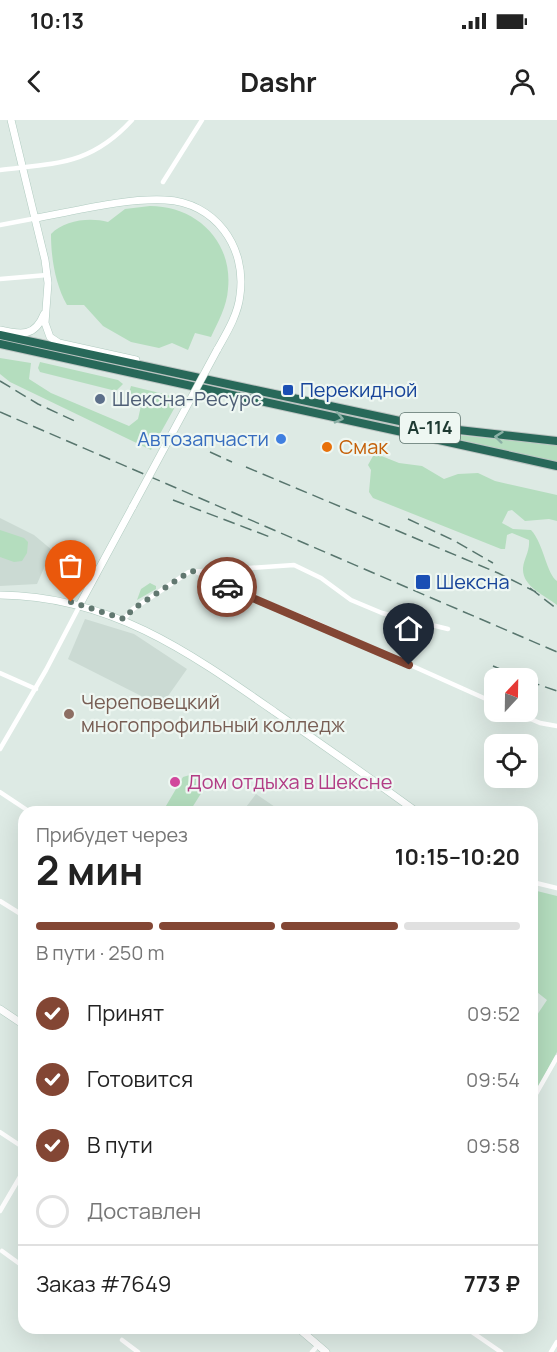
<!DOCTYPE html>
<html lang="ru">
<head>
<meta charset="utf-8">
<style>
  :root { --surface:#fff; --page:#f6f6f6; --text:#222; --muted:#767676; --line:#e0e0e0; --accent:#834634 }
  body { margin:0; font-family:Manrope,sans-serif; background:var(--page); color:var(--text); height:100vh; display:flex; flex-direction:column; font-size:22px; white-space:nowrap }
  * { box-sizing:border-box; margin:0 }
  p { font-size:20px; color:var(--muted) }
  .icon { flex:none; width:33px; height:33px; fill:none; stroke:currentColor; stroke-width:2; stroke-linecap:round; stroke-linejoin:round }
  .map { position:relative; flex:1; overflow:hidden }
  .panel { position:absolute; left:18px; top:686px; width:520px; height:528px; display:flex; flex-direction:column; background:var(--surface); border-radius:18px; box-shadow:0 6px 24px #0002 }
  .panel>* { flex:none }
  .needle { width:39px; rotate:22deg }
  .fabs { position:absolute; left:484px; top:548px; display:grid; gap:12px }
  .fabs a { display:grid; place-items:center; width:54px; height:54px; border-radius:12px; background:var(--surface); box-shadow:0 6px 24px #0002; font-size:30px }
  .pin { position:absolute; display:grid; place-items:center; width:51px; height:51px; color:#fff; margin:-62px -26px; border-radius:50% 50% 50% 0; rotate:-45deg; box-shadow:0 0 6px #0007 }
  .pin .icon { rotate:45deg }
  .courier { position:absolute; display:grid; place-items:center; width:60px; height:60px; margin:-30px; border:4px solid #834634; border-radius:50%; background:#fff; color:#222; box-shadow:0 2px 8px #0007 }
  .head em { font-style:normal; font-weight:700 }
  .head div { display:flex; flex-direction:column-reverse }
  .head { display:flex; align-items:center; justify-content:space-between; height:102px; padding:0 18px }
  h1 { font-size:39px; font-weight:700; line-height:45px }
  .bar { display:grid; grid-template-columns:repeat(4,1fr); gap:9px 6px; align-content:center; height:72px; padding:0 18px }
  .bar i { height:8px; border-radius:4px; background:var(--line) }
  .bar .current { background:var(--accent) }
  .bar p { grid-column:span 4 }
  .line { display:flex; align-items:center; gap:15px; padding:0 18px; border-top:2px solid var(--line) }
  .line div { flex:1 }
  ol { padding:0 18px; list-style:none }
  li { display:flex; align-items:center; gap:18px; height:66px }
  li p { margin-inline-start:auto }
  li .icon { padding:6px; border-radius:50%; background:var(--accent); color:#fff; stroke-width:4 }
  li:last-child { color:var(--muted) }
  li i { width:33px; height:33px; border:3px solid var(--line); border-radius:50% }
  .status { display:flex; justify-content:space-between; align-items:center; height:42px; padding:0 30px; background:var(--surface); direction:ltr }
  .status svg { height:16px; fill:currentColor }
  header { display:flex; justify-content:space-between; align-items:center; height:78px; padding:0 18px; background:var(--surface); font-size:27px; font-weight:700 }
  .map>svg:first-child { display:block }
  .built { fill:#cbdad3 }
  .green { fill:#b4ddbe }
  .lines { fill:none; stroke-linecap:round; stroke-linejoin:round }
  .secondary-casing { stroke:#b0cbc0; stroke-width:8 }
  .highway-casing { stroke:#bcc4c2; stroke-width:10 }
  .street { stroke:#fff; stroke-width:4.5 }
  .secondary { stroke:#fff; stroke-width:7 }
  .highway { stroke:#286859; stroke-width:8 }
  .rail { stroke:#58766e; stroke-width:1.5; stroke-dasharray:12 6; stroke-linecap:butt }
  .secondary-bridge-casing { stroke:#b0cbc0; stroke-width:8; stroke-linecap:butt }
  .secondary-bridge { stroke:#fff; stroke-width:7 }
  .oneway { stroke:#8bb0a6 }
  .done { stroke:#617870; stroke-width:6; stroke-dasharray:0 10.8 }
  .route { stroke:#834634; stroke-width:8 }
  .transit-dot { fill:#1a4fb4; stroke:#eef7f2; stroke-width:2 }
  .service-dot { fill:#5c6f8a; stroke:#eef7f2; stroke-width:2 }
  .shop-dot { fill:#3f7fe0; stroke:#eef7f2; stroke-width:2 }
  .food-dot { fill:#e8710a; stroke:#eef7f2; stroke-width:2 }
  .education-dot { fill:#8d6e63; stroke:#eef7f2; stroke-width:2 }
  .hotel-dot { fill:#d1479c; stroke:#eef7f2; stroke-width:2 }
  .labels { text-anchor:middle; stroke-width:4.5; stroke-linejoin:round; paint-order:stroke }
  .shield { fill:#eef7f2; stroke:#5c736c; stroke-width:1.5 }
  .shield-label { font-size:18px; font-weight:bold; fill:#1e3a32 }
  .transit-label { font-size:20px; fill:#164399; stroke:#eef7f2; text-anchor:start }
  .service-label { font-size:20px; fill:#4e5e75; stroke:#eef7f2; text-anchor:start }
  .shop-label { font-size:20px; fill:#366cbe; stroke:#eef7f2; text-anchor:end }
  .food-label { font-size:20px; fill:#c56008; stroke:#eef7f2; text-anchor:start }
  .education-label { font-size:20px; fill:#785e54; stroke:#eef7f2; text-anchor:start }
  .hotel-label { font-size:20px; fill:#b23c85; stroke:#eef7f2; text-anchor:start }
</style>
</head>
<body>
<div class="status"><b>10:13</b><svg viewBox="0 0 49 12"><path d="M0 12V9h3v3zM5 12V6h3v6zM10 12V3h3v9zM15 12V0h3v12zM26 1h20v11H26zM47 4h2v5h-2z"/></svg></div>
<header><svg class="icon" aria-label="back" viewBox="0 0 24 24"><path d="M15 5l-7 7 7 7"/></svg>Dashr<svg class="icon" aria-label="person" viewBox="0 0 24 24"><circle cx="12" cy="8" r="4"/><path d="M4 21q1-7 8-7t8 7"/></svg></header>
<div class="map">
<svg width="557" height="1232" viewBox="0 0 557 1232">
  <rect width="100%" height="100%" fill="#ddeae4"/>
  <path class="built" d="M0,398L34,415L52,430L37,464L0,466Z
    M85,499L134,514L187,549L161,586L68,539Z
    M256,674L281,691H243Z"/>
  <path class="green" d="M150,86C196,86 233,121 228,169C227,186 218,202 211,217L195,213L188,230L172,223L159,228L131,222L103,206L84,185H67C55,164 51,137 51,114C64,100 90,97 108,102L125,89Z
    M0,238L31,243L29,259L51,273L129,306L138,299L143,277L129,273L131,266L180,278L151,330L10,262L0,254Z
    M40,242L118,260L123,264L116,271L40,252L38,248Z
    M357,296L456,315L557,325V342Z
    M379,335L399,343L422,346L444,359L458,354L478,353L495,361L557,375V401L549,399L525,401L512,390L508,391L502,403L513,409L531,410C543,422 547,455 557,461V485C545,475 522,467 523,448C524,438 530,431 529,420L512,413L507,415L505,429H501L373,378L369,372L371,350L368,345L373,336Z
    M0,410L24,418L28,422L27,433L22,441L14,442L0,437Z
    M150,463L156,466V469L137,480L141,469Z
    M193,654L205,667L190,691H163L183,657Z
    M533,770L557,776V932L533,977V901L547,880L533,869Z"/>
  <g class="lines">
    <defs>
      <path id="secondary" d="M11,0L45,140L48,163L45,203L50,217L59,223L136,240
        M37,98C76,91 125,78 165,80C215,82 247,127 240,175C238,195 226,214 217,230
        M0,210C21,215 35,217 44,194
        M0,475C110,476 189,532 275,592C323,625 370,658 417,692
        M80,484L133,386
        M0,889L24,905
        M298,1208L326,1232"/>
      <path id="highway" d="M0,215L423,306L557,321
        M0,224L557,346"/>
    </defs>
    <use href="#secondary" class="secondary-casing"/>
    <use href="#highway" class="highway-casing"/>
    <path class="street" d="M0,50C57,43 91,45 132,0
      M163,62L202,0
      M0,105L37,98
      M0,159L47,155
      M195,451L209,459L312,501L495,583
      M124,499L133,489L189,452L294,445L321,458L351,480L382,493L448,509
      M0,553L36,569
      M512,591L540,603L557,606
      M0,629L46,550L80,485
      M0,672L30,692
      M532,762L557,768
      M0,781L24,796
      M532,981L557,937
      M0,1012L24,1028
      M0,1091L24,1050
      M2,1131L24,1147
      M466,1208L501,1232
      M122,1220L138,1232
      M312,1232L318,1225
      M551,1232L557,1222"/>
    <use href="#secondary" class="secondary"/>
    <use href="#highway" class="highway"/>
    <path class="rail" d="M0,261L38,284L79,303
      M0,292L557,532
      M210,332L232,342
      M246,347L498,453L536,472
      M173,380L270,417
      M408,399L455,421L493,443
      M530,468L557,489
      M493,546L522,558
      M528,561L557,571"/>
    <defs>
      <path id="secondary-bridge" d="M133,386L217,230"/>
    </defs>
    <use href="#secondary-bridge" class="secondary-bridge-casing"/>
    <use href="#secondary-bridge" class="secondary-bridge"/>
  </g>
  <defs><path id="oneway-chevron" d="M-2-3.5L2.5 0L-2 3.5" fill="none" stroke-width="1.6" stroke-linecap="round" stroke-linejoin="round" transform="scale(1.5)"/></defs>
  <g class="oneway">
    <use href="#oneway-chevron" transform="translate(339 298) rotate(13)"/>
    <use href="#oneway-chevron" transform="translate(499 317) rotate(-174)"/>
  </g>
  <g class="lines">
    <path class="done" d="M71,482L124,499L133,489L189,452L195,451L227,467"/>
    <path class="route" d="M227,467L409,545"/>
  </g>
  <g class="transit-dot">
    <rect x="282" y="264" width="12" height="12" rx="3"/>
    <rect x="415" y="454" width="16" height="16" rx="3"/>
  </g>
  <circle class="service-dot" cx="100" cy="279" r="6"/>
  <circle class="shop-dot" cx="281" cy="319" r="6"/>
  <circle class="food-dot" cx="327" cy="327" r="6"/>
  <circle class="education-dot" cx="69" cy="594" r="6"/>
  <circle class="hotel-dot" cx="175" cy="662" r="6"/>
  <g class="labels">
    <rect class="shield" x="400" y="293" width="60" height="30" rx="4.5"/>
    <g class="shield-label">
      <text x="430" y="314">А-114</text>
    </g>
    <g class="transit-label">
      <text x="300" y="277">Перекидной</text>
      <text x="436" y="469">Шексна</text>
    </g>
    <g class="service-label">
      <text x="112" y="286">Шексна-Ресурс</text>
    </g>
    <g class="shop-label">
      <text x="269" y="326">Автозапчасти</text>
    </g>
    <g class="food-label">
      <text x="339" y="334">Смак</text>
    </g>
    <g class="education-label">
      <text x="81" y="589">Череповецкий<tspan x="81" dy="23">многопрофильный колледж</tspan></text>
    </g>
    <g class="hotel-label">
      <text x="187" y="669">Дом отдыха в Шекснe</text>
    </g>
  </g>
</svg>
<div class="fabs">
<a><svg class="needle" viewBox="-14 -14 28 28"><path d="M0-13l5 13h-10z" fill="#e53935"/><path d="M0 13l5-13h-10z" fill="#767676"/></svg></a>
<a><svg class="icon" aria-label="locate" viewBox="0 0 24 24"><circle cx="12" cy="12" r="6"/><path d="M12 2v4M12 18v4M2 12h4M18 12h4"/></svg></a>
</div>
<div class="pin" style="left:71px;top:482px;background:#ea580c"><svg class="icon" aria-label="bag" viewBox="0 0 24 24"><path d="M5 8h14l-1 12H6zM9 8a3 3 0 0 1 6 0"/></svg></div>
<div class="pin" style="left:409px;top:545px;background:#1f2937"><svg class="icon" aria-label="home" viewBox="0 0 24 24"><path d="M3 11l9-7 9 7M6 9v11h12V9"/></svg></div>
<div class="courier" style="left:227px;top:467px"><svg class="icon" aria-label="car" viewBox="0 0 24 24"><path d="M5 17H2v-5l4-1 3-4h7l3 4 3 1v5h-3M9 17h6M6 11h13"/><circle cx="7" cy="17" r="2"/><circle cx="17" cy="17" r="2"/></svg></div>
<section class="panel">
<div class="head"><div><h1>2 мин</h1><p>Прибудет через</p></div><em>10:15–10:20</em></div>
<div class="bar"><i class="current"></i><i class="current"></i><i class="current"></i><i></i><p>В пути · 250 m</p></div>
<ol>
<li><svg class="icon" aria-label="check" viewBox="0 0 24 24"><path d="M5 12l5 5 9-10"/></svg>Принят<p>09:52</p></li>
<li><svg class="icon" aria-label="check" viewBox="0 0 24 24"><path d="M5 12l5 5 9-10"/></svg>Готовится<p>09:54</p></li>
<li><svg class="icon" aria-label="check" viewBox="0 0 24 24"><path d="M5 12l5 5 9-10"/></svg>В пути<p>09:58</p></li>
<li><i></i>Доставлен</li>
</ol>
<div class="line" style="height:78px"><div>Заказ #7649</div><b>773 ₽</b></div>
</section>
</div>
</body>
</html>
